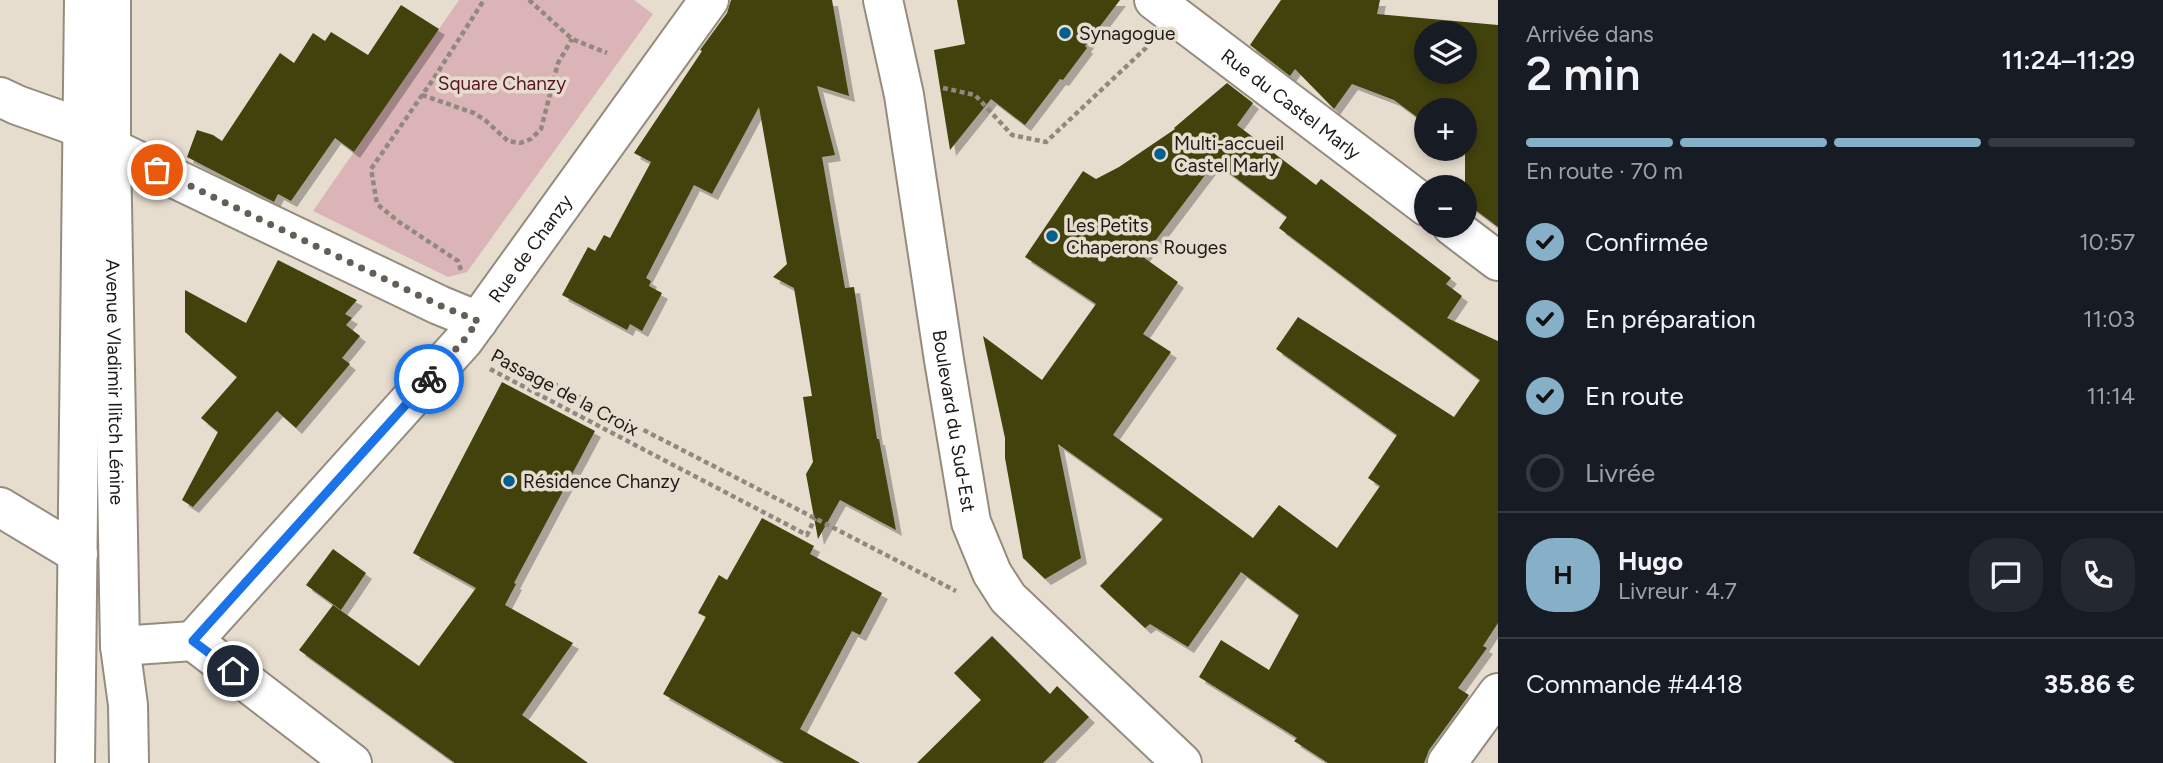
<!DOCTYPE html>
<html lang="fr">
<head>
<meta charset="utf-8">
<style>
  :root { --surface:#171b24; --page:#242831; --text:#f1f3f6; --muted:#9ea1a6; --line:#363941; --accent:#85b0c8 }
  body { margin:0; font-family:Figtree,sans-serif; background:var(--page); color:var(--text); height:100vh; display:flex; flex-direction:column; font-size:26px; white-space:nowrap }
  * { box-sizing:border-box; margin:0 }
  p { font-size:23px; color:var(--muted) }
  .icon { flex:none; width:38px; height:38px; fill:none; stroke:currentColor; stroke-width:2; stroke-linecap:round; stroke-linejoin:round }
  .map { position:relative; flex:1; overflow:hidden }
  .drawer { display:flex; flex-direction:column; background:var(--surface); width:665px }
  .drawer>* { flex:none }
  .tools { position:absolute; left:1414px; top:21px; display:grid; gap:14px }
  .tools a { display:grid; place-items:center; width:63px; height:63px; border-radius:50%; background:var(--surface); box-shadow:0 4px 10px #0003; font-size:35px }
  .pin { position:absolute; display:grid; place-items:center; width:60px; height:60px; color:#fff; margin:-30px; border:4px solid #fff; border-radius:50%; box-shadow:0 2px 7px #0007 }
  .courier { position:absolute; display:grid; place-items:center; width:70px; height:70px; margin:-35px; border:5px solid #1a73e8; border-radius:50%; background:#fff; color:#222; box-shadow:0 2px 9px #0007 }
  .headline em { font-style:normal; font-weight:600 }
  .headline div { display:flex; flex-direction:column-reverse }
  .headline { display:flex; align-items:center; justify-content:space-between; height:119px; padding:0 28px }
  h1 { font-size:46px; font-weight:600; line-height:52px }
  .bar { display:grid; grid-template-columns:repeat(4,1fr); gap:10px 7px; align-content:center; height:84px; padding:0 28px }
  .bar i { height:9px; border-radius:5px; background:var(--line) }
  .bar .active { background:var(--accent) }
  .bar p { grid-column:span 4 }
  .line { display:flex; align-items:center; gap:18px; padding:0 28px; border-top:2px solid var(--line) }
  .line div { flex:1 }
  .round { display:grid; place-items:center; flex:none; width:74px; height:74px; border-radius:28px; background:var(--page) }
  ol { padding:0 28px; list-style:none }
  li { display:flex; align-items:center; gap:21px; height:77px }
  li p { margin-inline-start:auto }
  li .icon { padding:7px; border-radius:50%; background:var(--accent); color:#111; stroke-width:4 }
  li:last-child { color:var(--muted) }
  li i { width:38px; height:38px; border:4px solid var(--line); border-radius:50% }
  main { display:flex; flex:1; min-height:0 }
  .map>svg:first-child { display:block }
  .green { fill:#dab4b7 }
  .building { fill:#424210; fill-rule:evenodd; filter:url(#shadow) }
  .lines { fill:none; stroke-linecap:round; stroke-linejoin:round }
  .street-casing { stroke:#958c7f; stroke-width:42 }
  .secondary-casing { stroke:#958c7f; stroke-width:42 }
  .primary-casing { stroke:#958c7f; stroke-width:42 }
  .path { stroke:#90897f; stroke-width:4.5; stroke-dasharray:5 3.5; stroke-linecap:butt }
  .street { stroke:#fff; stroke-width:38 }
  .secondary { stroke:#fff; stroke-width:38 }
  .primary { stroke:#fff; stroke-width:38 }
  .done { stroke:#635e56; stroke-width:7; stroke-dasharray:0 12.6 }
  .route { stroke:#1a73e8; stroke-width:9 }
  .poi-dot { fill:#005f8f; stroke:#e6ddcf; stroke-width:2.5 }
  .labels { text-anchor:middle; stroke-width:7; stroke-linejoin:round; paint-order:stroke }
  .poi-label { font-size:19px; fill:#1d1a15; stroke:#e6ddcf; text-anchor:start }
  .park-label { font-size:19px; fill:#591423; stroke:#e6ddcf }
  .street-label { font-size:19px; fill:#1d1a15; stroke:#e6ddcf }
</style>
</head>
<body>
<main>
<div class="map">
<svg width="1498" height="763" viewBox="0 0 1498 763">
  <defs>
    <filter id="shadow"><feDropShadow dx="6" dy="6" stdDeviation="0" flood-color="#0004"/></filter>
  </defs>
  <rect width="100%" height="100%" fill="#e6ddcf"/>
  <path class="green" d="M459,0H634L653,14L467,272L448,277L313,211Z"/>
  <path class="building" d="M731,0H832L849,96L817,86L835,155L822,157L845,288L854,287L877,439H879L896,530L840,500L818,539L806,474L813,462L803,397L812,396L794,288L773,277L787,264L759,107L712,194L694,185L646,278L651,281L649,286L662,293L642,331L630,324L627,330L562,295L588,247L595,251L604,235L610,238L651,162L634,153L702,51L700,50L727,13Z
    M957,0H1120L1085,46L1087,48L1063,80L1060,79L1025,125L991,99L950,150L934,50L965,44Z
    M1281,0H1380L1377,14L1498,25V227L1465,202V153L1458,149H1465V110H1426V131L1415,124L1417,117L1394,100L1352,84L1334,109L1295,69L1290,76L1250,45ZM1426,33H1465V72H1426Z
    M401,5L439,29L354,152L335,138L291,201L278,194L274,202L187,157L197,130L213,135L222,141L280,53L294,63L313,33L325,41L331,32L368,55Z
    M1227,83L1253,103L1237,125L1316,185L1321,179L1451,278L1446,284L1462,296L1447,318L1498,341V623L1483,646L1487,648L1458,688L1469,695L1429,750L1424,763H1328L1294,741L1297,738L1199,677L1221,640L1269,670L1299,615L1241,572L1188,647L1150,624L1145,628L1100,586L1163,519L1058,444L1081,558L1045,579L1023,558L1005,458V438L983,336L1042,380L1096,304L1025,257L1083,171L1096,179L1119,167L1175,129L1174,128ZM1215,162L1287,217L1279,228L1480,380L1454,417L1298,317L1276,349L1397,435L1368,478L1380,486L1337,548L1279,505L1253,538L1113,435L1171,352L1143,334L1178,282L1143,257Z
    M278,260L357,300L345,314L352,318L346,325L360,336L342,358L350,364L296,428L277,411L193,507L182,500L218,432L201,418L237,377L185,332V290L246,323Z
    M502,382L595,431L514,583L516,584L505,605L573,643L522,715L588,763H455L299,650L333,605L419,666L476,588L413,553Z
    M762,518L814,546L810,554L882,593L860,635L852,631L800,729L860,763H784L663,694L706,617L698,613L719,575L727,580Z
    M333,549L366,573L341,610L306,585Z
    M992,636L1050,694L1057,686L1089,717L1043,763H917L981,700L954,673Z"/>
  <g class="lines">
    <defs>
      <g id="street">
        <path id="s1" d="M883,0L904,95L944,360L971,522L992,573L1008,598L1182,763"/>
        <path id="s2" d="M1154,0L1426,206"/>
        <path d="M0,97L17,105L82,128"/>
        <path d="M111,148L439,305L478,321"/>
        <path d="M1452,226L1498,261"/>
        <path d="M0,507L78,554"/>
        <path id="s3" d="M193,641L464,340L709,0"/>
        <path d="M193,641L352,763"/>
        <path d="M120,646L193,641"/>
      </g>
      <path id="secondary" d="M1447,763L1498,693"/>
      <g id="primary">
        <path id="s4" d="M111,0V148L120,646L128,705L129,763"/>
        <path d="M75,763L84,0"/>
      </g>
    </defs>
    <use href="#street" class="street-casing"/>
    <use href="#secondary" class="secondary-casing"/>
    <use href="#primary" class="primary-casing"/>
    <path class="path" d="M529,0L572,39L607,53
      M943,88L975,95L1012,135L1046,142L1149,45
      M422,95L474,113L485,120L508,141L520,143L531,139L541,129L558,63L572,39
      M461,270L458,261L399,222L377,204L371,169L434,78L484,0
      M500,356L956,591
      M490,369L807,535L815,518"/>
    <use href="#street" class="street"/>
    <use href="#secondary" class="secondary"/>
    <use href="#primary" class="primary"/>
  </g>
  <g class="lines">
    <path class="done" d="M157,170L439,305L478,321L464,340L429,379"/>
    <path class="route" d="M233,671L193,641L429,379"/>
  </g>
  <g class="poi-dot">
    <circle cx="1065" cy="33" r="7"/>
    <circle cx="1160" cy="154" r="7"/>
    <circle cx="1052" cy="236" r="7"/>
    <circle cx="509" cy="481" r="7"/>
  </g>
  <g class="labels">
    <g class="poi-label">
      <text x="1079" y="40">Synagogue</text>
      <text x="1174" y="150">Multi-accueil<tspan x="1174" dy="22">Castel Marly</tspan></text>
      <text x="1066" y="232">Les Petits<tspan x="1066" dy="22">Chaperons Rouges</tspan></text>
      <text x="523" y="488">Résidence Chanzy</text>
    </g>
    <g class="park-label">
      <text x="502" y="90">Square Chanzy</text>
    </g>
    <g class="street-label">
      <text dy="7" stroke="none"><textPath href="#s2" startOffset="172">Rue du Castel Marly</textPath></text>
      <text dy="7" stroke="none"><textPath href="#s3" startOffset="518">Rue de Chanzy</textPath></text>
      <text dy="7" stroke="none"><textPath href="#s4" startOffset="382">Avenue Vladimir Ilitch Lénine</textPath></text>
      <text transform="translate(565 392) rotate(28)" y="7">Passage de la Croix</text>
      <text dy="7" stroke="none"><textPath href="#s1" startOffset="427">Boulevard du Sud-Est</textPath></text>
    </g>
  </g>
</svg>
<div class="tools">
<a><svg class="icon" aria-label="layers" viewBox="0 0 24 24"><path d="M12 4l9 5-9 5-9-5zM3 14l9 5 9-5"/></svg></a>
<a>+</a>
<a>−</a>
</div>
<div class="pin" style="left:157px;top:170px;background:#ea580c"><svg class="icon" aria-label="bag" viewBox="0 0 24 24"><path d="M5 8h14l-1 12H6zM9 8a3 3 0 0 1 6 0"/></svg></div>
<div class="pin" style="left:233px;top:671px;background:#1f2937"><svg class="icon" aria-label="home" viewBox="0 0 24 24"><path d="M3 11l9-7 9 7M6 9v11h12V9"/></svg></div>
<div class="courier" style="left:429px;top:379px"><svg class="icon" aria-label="bike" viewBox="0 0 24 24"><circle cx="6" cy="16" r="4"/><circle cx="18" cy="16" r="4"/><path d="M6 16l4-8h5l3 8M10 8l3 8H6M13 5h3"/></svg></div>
</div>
<section class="drawer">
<div class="headline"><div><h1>2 min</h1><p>Arrivée dans</p></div><em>11:24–11:29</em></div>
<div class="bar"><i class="active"></i><i class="active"></i><i class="active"></i><i></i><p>En route · 70 m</p></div>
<ol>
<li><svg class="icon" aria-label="check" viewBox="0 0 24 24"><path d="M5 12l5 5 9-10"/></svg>Confirmée<p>10:57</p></li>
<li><svg class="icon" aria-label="check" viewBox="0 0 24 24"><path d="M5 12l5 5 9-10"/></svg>En préparation<p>11:03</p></li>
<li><svg class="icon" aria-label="check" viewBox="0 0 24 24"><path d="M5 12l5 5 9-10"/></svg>En route<p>11:14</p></li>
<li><i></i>Livrée</li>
</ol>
<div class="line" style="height:126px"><b class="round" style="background:var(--accent);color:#111">H</b><div><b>Hugo</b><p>Livreur · 4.7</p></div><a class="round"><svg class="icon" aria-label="chat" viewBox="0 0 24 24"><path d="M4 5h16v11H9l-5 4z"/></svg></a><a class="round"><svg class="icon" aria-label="phone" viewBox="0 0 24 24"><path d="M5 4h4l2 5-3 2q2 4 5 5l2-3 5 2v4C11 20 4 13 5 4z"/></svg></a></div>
<div class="line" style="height:91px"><div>Commande #4418</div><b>35.86 €</b></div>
</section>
</main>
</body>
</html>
